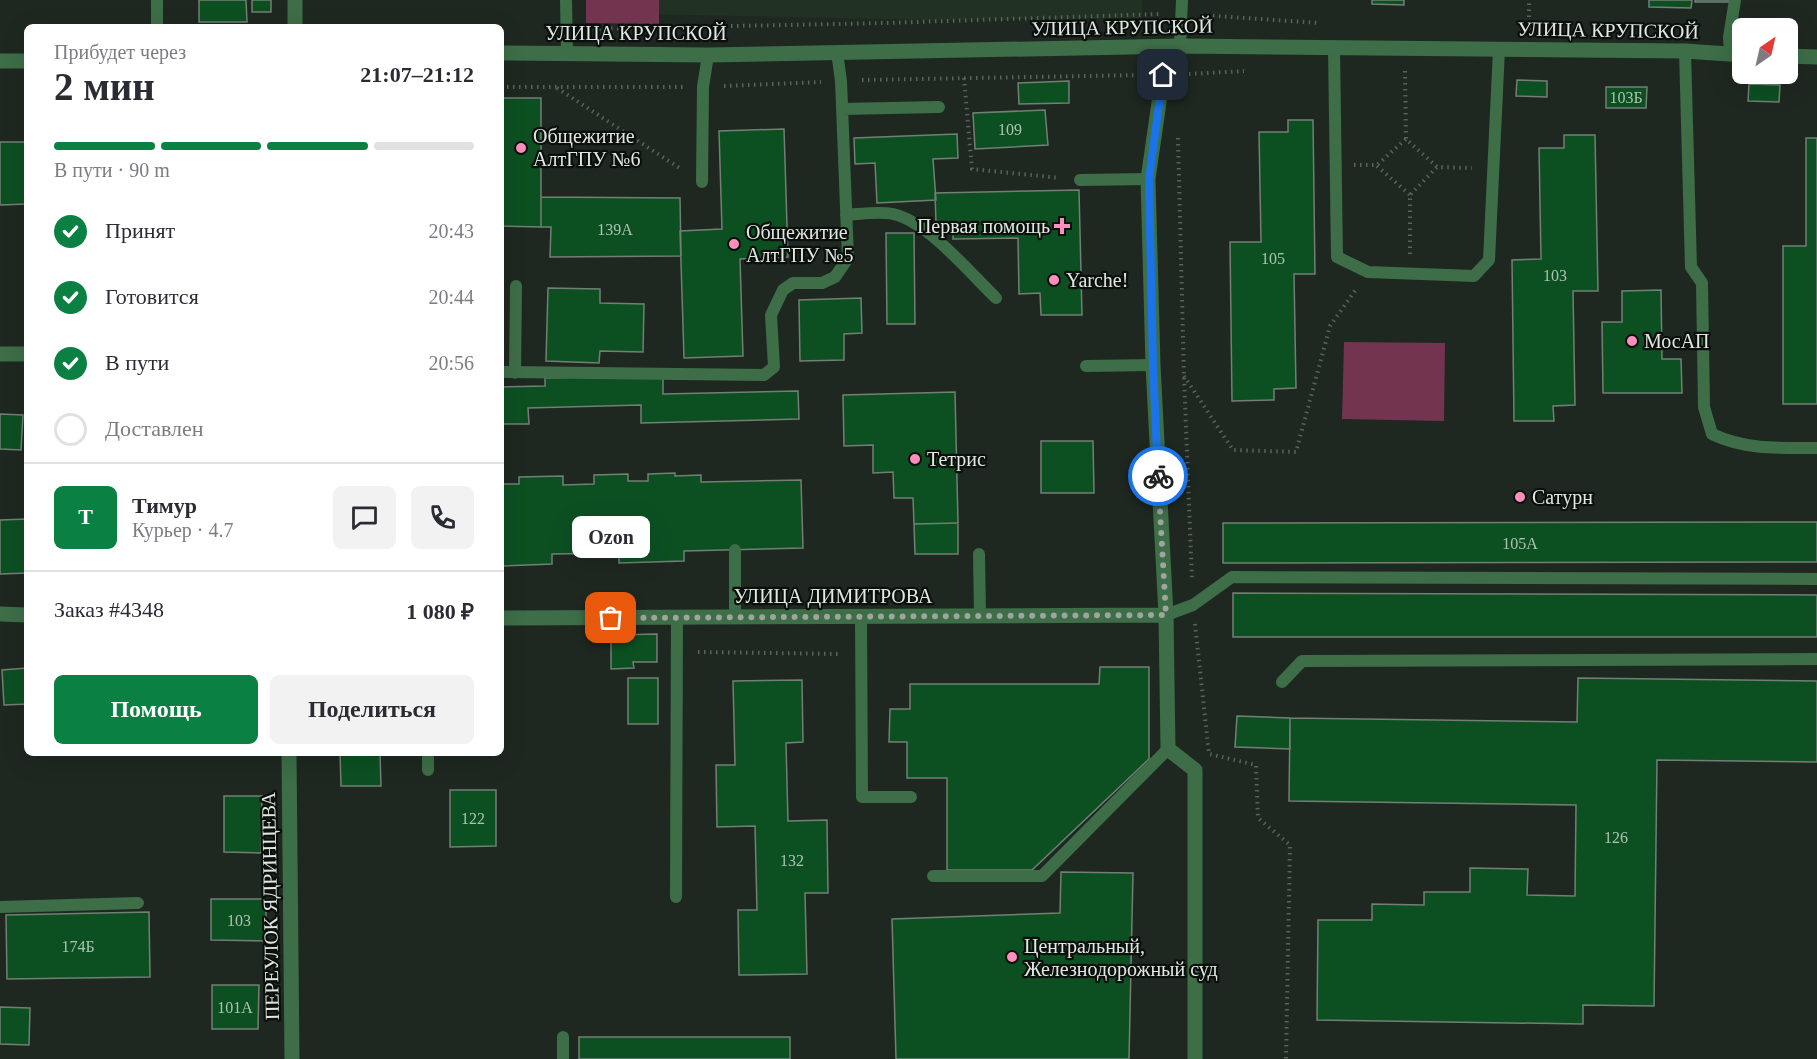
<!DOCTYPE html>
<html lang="ru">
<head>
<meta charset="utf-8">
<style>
  :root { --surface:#fff; --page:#f2f2f3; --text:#2b2b33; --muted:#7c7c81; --line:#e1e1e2; --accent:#0b8043 }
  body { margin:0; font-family:Georgia,serif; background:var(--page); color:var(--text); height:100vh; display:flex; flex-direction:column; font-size:22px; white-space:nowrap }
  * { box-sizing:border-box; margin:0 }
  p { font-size:20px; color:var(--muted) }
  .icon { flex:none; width:33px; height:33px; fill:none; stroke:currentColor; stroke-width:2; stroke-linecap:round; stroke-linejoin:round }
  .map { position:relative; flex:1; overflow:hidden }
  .side { position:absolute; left:24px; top:24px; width:480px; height:732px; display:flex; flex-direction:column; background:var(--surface); border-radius:9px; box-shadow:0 6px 24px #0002 }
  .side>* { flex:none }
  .needle { width:39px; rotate:34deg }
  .tools { position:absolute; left:1732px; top:18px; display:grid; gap:12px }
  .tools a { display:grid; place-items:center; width:66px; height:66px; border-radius:9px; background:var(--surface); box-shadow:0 6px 24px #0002; font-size:30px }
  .pin { position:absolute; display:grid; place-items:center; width:51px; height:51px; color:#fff; margin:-26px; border-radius:12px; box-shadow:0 3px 9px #0006 }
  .courier { position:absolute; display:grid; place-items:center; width:60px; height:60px; margin:-30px; border:4px solid #1a73e8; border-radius:50%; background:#fff; color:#222; box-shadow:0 2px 8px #0007 }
  .bubble { position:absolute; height:42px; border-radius:9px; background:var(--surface); box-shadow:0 6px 24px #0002; font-size:20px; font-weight:700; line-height:42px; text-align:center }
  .headline em { font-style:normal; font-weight:700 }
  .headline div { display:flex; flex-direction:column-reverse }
  .headline { display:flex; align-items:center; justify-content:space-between; height:102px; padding:0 30px }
  h1 { font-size:39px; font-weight:700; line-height:45px }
  .bar { display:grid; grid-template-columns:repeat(4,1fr); gap:9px 6px; align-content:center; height:72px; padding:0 30px }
  .bar i { height:8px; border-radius:4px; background:var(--line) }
  .bar .current { background:var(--accent) }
  .bar p { grid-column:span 4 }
  .line { display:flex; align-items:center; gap:15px; padding:0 30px; border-top:2px solid var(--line) }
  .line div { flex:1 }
  .round { display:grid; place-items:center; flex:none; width:63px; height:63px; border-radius:9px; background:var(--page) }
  ol { padding:0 30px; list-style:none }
  li { display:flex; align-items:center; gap:18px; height:66px }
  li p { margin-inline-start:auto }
  li .icon { padding:6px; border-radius:50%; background:var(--accent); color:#fff; stroke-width:4 }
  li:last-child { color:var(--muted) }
  li i { width:33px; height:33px; border:3px solid var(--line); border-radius:50% }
  .action { display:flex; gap:12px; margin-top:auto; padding:12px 30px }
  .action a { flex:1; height:69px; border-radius:9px; background:var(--accent); color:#fff; font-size:24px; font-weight:700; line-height:69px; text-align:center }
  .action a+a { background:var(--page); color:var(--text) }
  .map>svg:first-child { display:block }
  .built { fill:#213124 }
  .green { fill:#73344f }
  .building { fill:#0c5022; stroke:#737f75; stroke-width:1.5 }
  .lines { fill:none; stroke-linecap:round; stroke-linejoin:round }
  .path { stroke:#59625b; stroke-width:4; stroke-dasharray:1.5 4.5; stroke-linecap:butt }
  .lane { stroke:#3d6e47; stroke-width:12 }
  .street { stroke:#3d6e47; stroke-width:15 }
  .done { stroke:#9da59e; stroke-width:6; stroke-dasharray:0 10.8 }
  .route { stroke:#1a73e8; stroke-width:8 }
  .poi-dot { fill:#fe8ebc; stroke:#0b100c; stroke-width:2 }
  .labels { text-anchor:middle; stroke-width:4.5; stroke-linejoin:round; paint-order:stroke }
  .number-label { font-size:16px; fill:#acc2b2 }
  .street-label { font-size:20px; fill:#e1e8e2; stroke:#0b100c }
  .poi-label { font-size:20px; fill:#e1e8e2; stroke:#0b100c; text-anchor:start }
</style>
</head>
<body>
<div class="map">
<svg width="1817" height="1059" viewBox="0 0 1817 1059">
  <rect width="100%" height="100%" fill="#1e2820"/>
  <path class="built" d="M586,0H1142V18L930,20L586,13Z"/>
  <path class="green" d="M586,0H659V24L586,23Z
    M1344,342L1445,343L1444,421L1342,419Z"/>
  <path class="building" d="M199,0H246L247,22H199Z
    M252,0H271V12H252Z
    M1372,0H1404V5L1372,4Z
    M1649,0H1692L1691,8L1649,7Z
    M1695,0H1732V2H1695Z
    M1517,80L1547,81V97L1516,96Z
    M1069,81V103L1019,104L1018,83Z
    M1749,84L1780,85L1779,102L1748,101Z
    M1606,87H1647L1646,108H1606Z
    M501,98H541V227L501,226Z
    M1045,110L1048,145L975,149L973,113Z
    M1288,120H1313L1315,274H1294L1296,388L1274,389V400L1232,401L1230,242H1261L1259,132H1288Z
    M784,129L788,257L740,259L743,356L684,358L680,231L722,229L719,131Z
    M957,134L958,158L933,159L936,200L877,203L875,163L855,164L854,138Z
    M1564,135H1595L1598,291H1573L1575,405L1553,406L1554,421H1514L1512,260L1541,259L1539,148H1564Z
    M1806,138H1817V404H1783V246H1806Z
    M0,142H27V204L0,205Z
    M1079,190L1082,315H1041L1040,293L1019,294L1018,238L953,239V223H936L935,193Z
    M541,197L680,198L681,256L550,257L551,227H541Z
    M886,233H914L915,324H887Z
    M548,288L600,289V303L644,304L643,352L600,351L599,363L546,361Z
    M1661,290L1662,359H1681L1682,393H1603L1602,322H1622V291Z
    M861,298L862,333L844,334V360L800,361L799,300Z
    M663,375V394L798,391L799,419L641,423V405L528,408L529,424H501V387L545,386V378Z
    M955,392L958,523L914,524L913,498H894L893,472L873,473V445L844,446L843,395Z
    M0,414L23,415L21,450L0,449Z
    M1041,441H1093L1094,493H1041Z
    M675,473V476L701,475V482L801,480L803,548L684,551V561L619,563V553L552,554V564L501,566V478V484H519V477L563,476V485L594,484V475L628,474V481H648V474Z
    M27,519V573L0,574V520Z
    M1817,522V562L1223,563V523Z
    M958,523V554H915L914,524Z
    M1233,593L1817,595V637H1233Z
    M657,634V662H633L634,668L611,669V635Z
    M1100,667H1149V759L1032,870H947V778H907V742H889L890,709H910V684H1099Z
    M27,668V704L4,705L2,670Z
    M628,678H658V724H628Z
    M1578,678L1817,681V762L1657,760L1654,1006L1583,1005V1024L1317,1020L1318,920H1372V904L1424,905V892H1470V868L1528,869L1527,895L1575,896L1576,805L1289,801L1290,718L1577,722Z
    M802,680L803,742L786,743L788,821L827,820L828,893H805L807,974L739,975L738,910H757L755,826L717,827L716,765H735L733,681Z
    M1237,716L1290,718V749L1235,747Z
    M340,753H380L381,786H341Z
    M450,790H496V846L450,847Z
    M224,796H262L261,853L224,852Z
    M1061,872L1133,873L1129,1059H896L892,919L1060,913Z
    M211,899H266V941L211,940Z
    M149,912L150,977L7,979L6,915Z
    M212,985H259L258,1029H212Z
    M0,1007L30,1008L29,1045L0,1044Z
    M579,1037H790V1059H579Z"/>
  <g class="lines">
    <path class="path" d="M1201,15L1320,23
      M587,29L885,23L1161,14
      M1529,29V0
      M1405,71L1406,139
      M1189,74L1244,71
      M1752,76L1781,78
      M964,78L972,169L1060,178
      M862,80L1142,75
      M724,86L821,82
      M501,87H683
      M557,88L681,169
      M1178,138L1184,376L1192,580
      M1354,165H1377L1406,139L1437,167L1472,168
      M1377,166L1410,195
      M1410,254V195L1437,167
      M1184,376L1233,450L1296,452L1330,326L1357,288
      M1195,624L1209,754L1256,765L1258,818L1290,845L1286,1059
      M698,652L840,654"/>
    <path class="lane" d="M157,0V27
      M566,0L567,54
      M1180,46L1182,0
      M1334,47L1337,257L1368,272L1474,276L1489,260L1499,49
      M1685,51L1691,267L1702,283L1704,407L1712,434C1745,450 1781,448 1817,448
      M1730,54L1729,37L1735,0
      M842,109L939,107
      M1080,180L1148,179
      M702,182L703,87L708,55
      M846,215C861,214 879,211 893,214C927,221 970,273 996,298
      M1086,366L1153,365
      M501,372L764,375L774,367L771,315L783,290L793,283H822L835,277L848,258L841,81L837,52
      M515,373L516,286
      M979,554L980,616
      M1166,615L1193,605L1232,577L1817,579
      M735,617V550
      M861,617L862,797H911
      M1282,682L1302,661L1817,659
      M428,770V753
      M933,876H1042L1168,749
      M676,897L677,617
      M0,907L138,903
      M563,1059V1037"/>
    <path class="street" d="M295,27V0
      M1180,46L1163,75L1148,179L1153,365L1166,615L1168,749L1195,770V1059
      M501,53L708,55L1180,46L1685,51L1743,55
      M1788,56L1817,57
      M0,61H27
      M0,354H27
      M0,614L27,615
      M501,618L1166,615
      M289,753L292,1059"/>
  </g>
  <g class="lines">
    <path class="done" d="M611,618L1166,615L1158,476"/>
    <path class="route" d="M1158,476L1153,365L1149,179L1163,75"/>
  </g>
  <g class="poi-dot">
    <circle cx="521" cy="148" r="6"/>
    <path d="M1059 217h6v6h6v6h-6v6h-6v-6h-6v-6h6z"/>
    <circle cx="734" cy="244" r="6"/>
    <circle cx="1054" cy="280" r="6"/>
    <circle cx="1632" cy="341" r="6"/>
    <circle cx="915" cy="459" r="6"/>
    <circle cx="1520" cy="497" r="6"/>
    <circle cx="1012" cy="957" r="6"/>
  </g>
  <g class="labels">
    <g class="number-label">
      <text x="1626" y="103">103Б</text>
      <text x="1010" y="135">109</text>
      <text x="615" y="235">139А</text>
      <text x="1273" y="264">105</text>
      <text x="1555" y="281">103</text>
      <text x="1520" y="549">105А</text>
      <text x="473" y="824">122</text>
      <text x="1616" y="843">126</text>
      <text x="792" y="866">132</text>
      <text x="239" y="926">103</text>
      <text x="78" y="952">174Б</text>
      <text x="235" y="1013">101А</text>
    </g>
    <g class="street-label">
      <text transform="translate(1122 27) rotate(-1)" y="7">УЛИЦА КРУПСКОЙ</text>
      <text transform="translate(1608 30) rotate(1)" y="7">УЛИЦА КРУПСКОЙ</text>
      <text x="636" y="40">УЛИЦА КРУПСКОЙ</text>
      <text x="833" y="603">УЛИЦА ДИМИТРОВА</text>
      <text transform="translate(270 906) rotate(-91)" y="7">ПЕРЕУЛОК ЯДРИНЦЕВА</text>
    </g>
    <g class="poi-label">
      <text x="533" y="143">Общежитие<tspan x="533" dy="23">АлтГПУ №6</tspan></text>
      <text x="1050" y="233" text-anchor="end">Первая помощь</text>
      <text x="746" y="239">Общежитие<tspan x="746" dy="23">АлтГПУ №5</tspan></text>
      <text x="1066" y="287">Yarche!</text>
      <text x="1644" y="348">МосАП</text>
      <text x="927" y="466">Тетрис</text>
      <text x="1532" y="504">Сатурн</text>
      <text x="1024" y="953">Центральный,<tspan x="1024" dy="23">Железнодорожный суд</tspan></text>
    </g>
  </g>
</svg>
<div class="tools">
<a><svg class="needle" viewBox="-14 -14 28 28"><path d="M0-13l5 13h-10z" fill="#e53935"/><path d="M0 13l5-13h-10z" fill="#7c7c81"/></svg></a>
</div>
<div class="pin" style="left:611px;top:618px;background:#ea580c"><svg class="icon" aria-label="bag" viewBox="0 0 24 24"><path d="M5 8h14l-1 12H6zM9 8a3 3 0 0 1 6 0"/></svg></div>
<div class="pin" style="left:1163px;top:75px;background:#1f2937"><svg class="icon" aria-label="home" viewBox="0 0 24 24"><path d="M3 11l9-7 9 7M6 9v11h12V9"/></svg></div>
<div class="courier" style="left:1158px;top:476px"><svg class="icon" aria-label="bike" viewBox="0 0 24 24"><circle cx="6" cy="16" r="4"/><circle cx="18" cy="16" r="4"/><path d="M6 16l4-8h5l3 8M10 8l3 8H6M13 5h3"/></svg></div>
<div class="bubble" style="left:572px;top:516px;width:78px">Ozon</div>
<section class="side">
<div class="headline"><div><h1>2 мин</h1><p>Прибудет через</p></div><em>21:07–21:12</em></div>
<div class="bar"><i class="current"></i><i class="current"></i><i class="current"></i><i></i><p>В пути · 90 m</p></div>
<ol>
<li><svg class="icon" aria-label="check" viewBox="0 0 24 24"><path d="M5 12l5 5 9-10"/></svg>Принят<p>20:43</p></li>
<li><svg class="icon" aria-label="check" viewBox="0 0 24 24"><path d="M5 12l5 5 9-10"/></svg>Готовится<p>20:44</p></li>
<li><svg class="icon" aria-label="check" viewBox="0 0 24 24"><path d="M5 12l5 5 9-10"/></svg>В пути<p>20:56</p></li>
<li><i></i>Доставлен</li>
</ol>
<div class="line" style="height:108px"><b class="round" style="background:var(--accent);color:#fff">Т</b><div><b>Тимур</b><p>Курьер · 4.7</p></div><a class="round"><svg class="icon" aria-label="chat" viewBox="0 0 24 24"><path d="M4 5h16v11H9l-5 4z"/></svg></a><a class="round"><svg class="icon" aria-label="phone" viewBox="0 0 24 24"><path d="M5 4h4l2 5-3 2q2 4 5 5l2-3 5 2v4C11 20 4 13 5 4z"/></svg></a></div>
<div class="line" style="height:78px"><div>Заказ #4348</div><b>1 080 ₽</b></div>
<div class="action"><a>Помощь</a><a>Поделиться</a></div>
</section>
</div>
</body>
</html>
